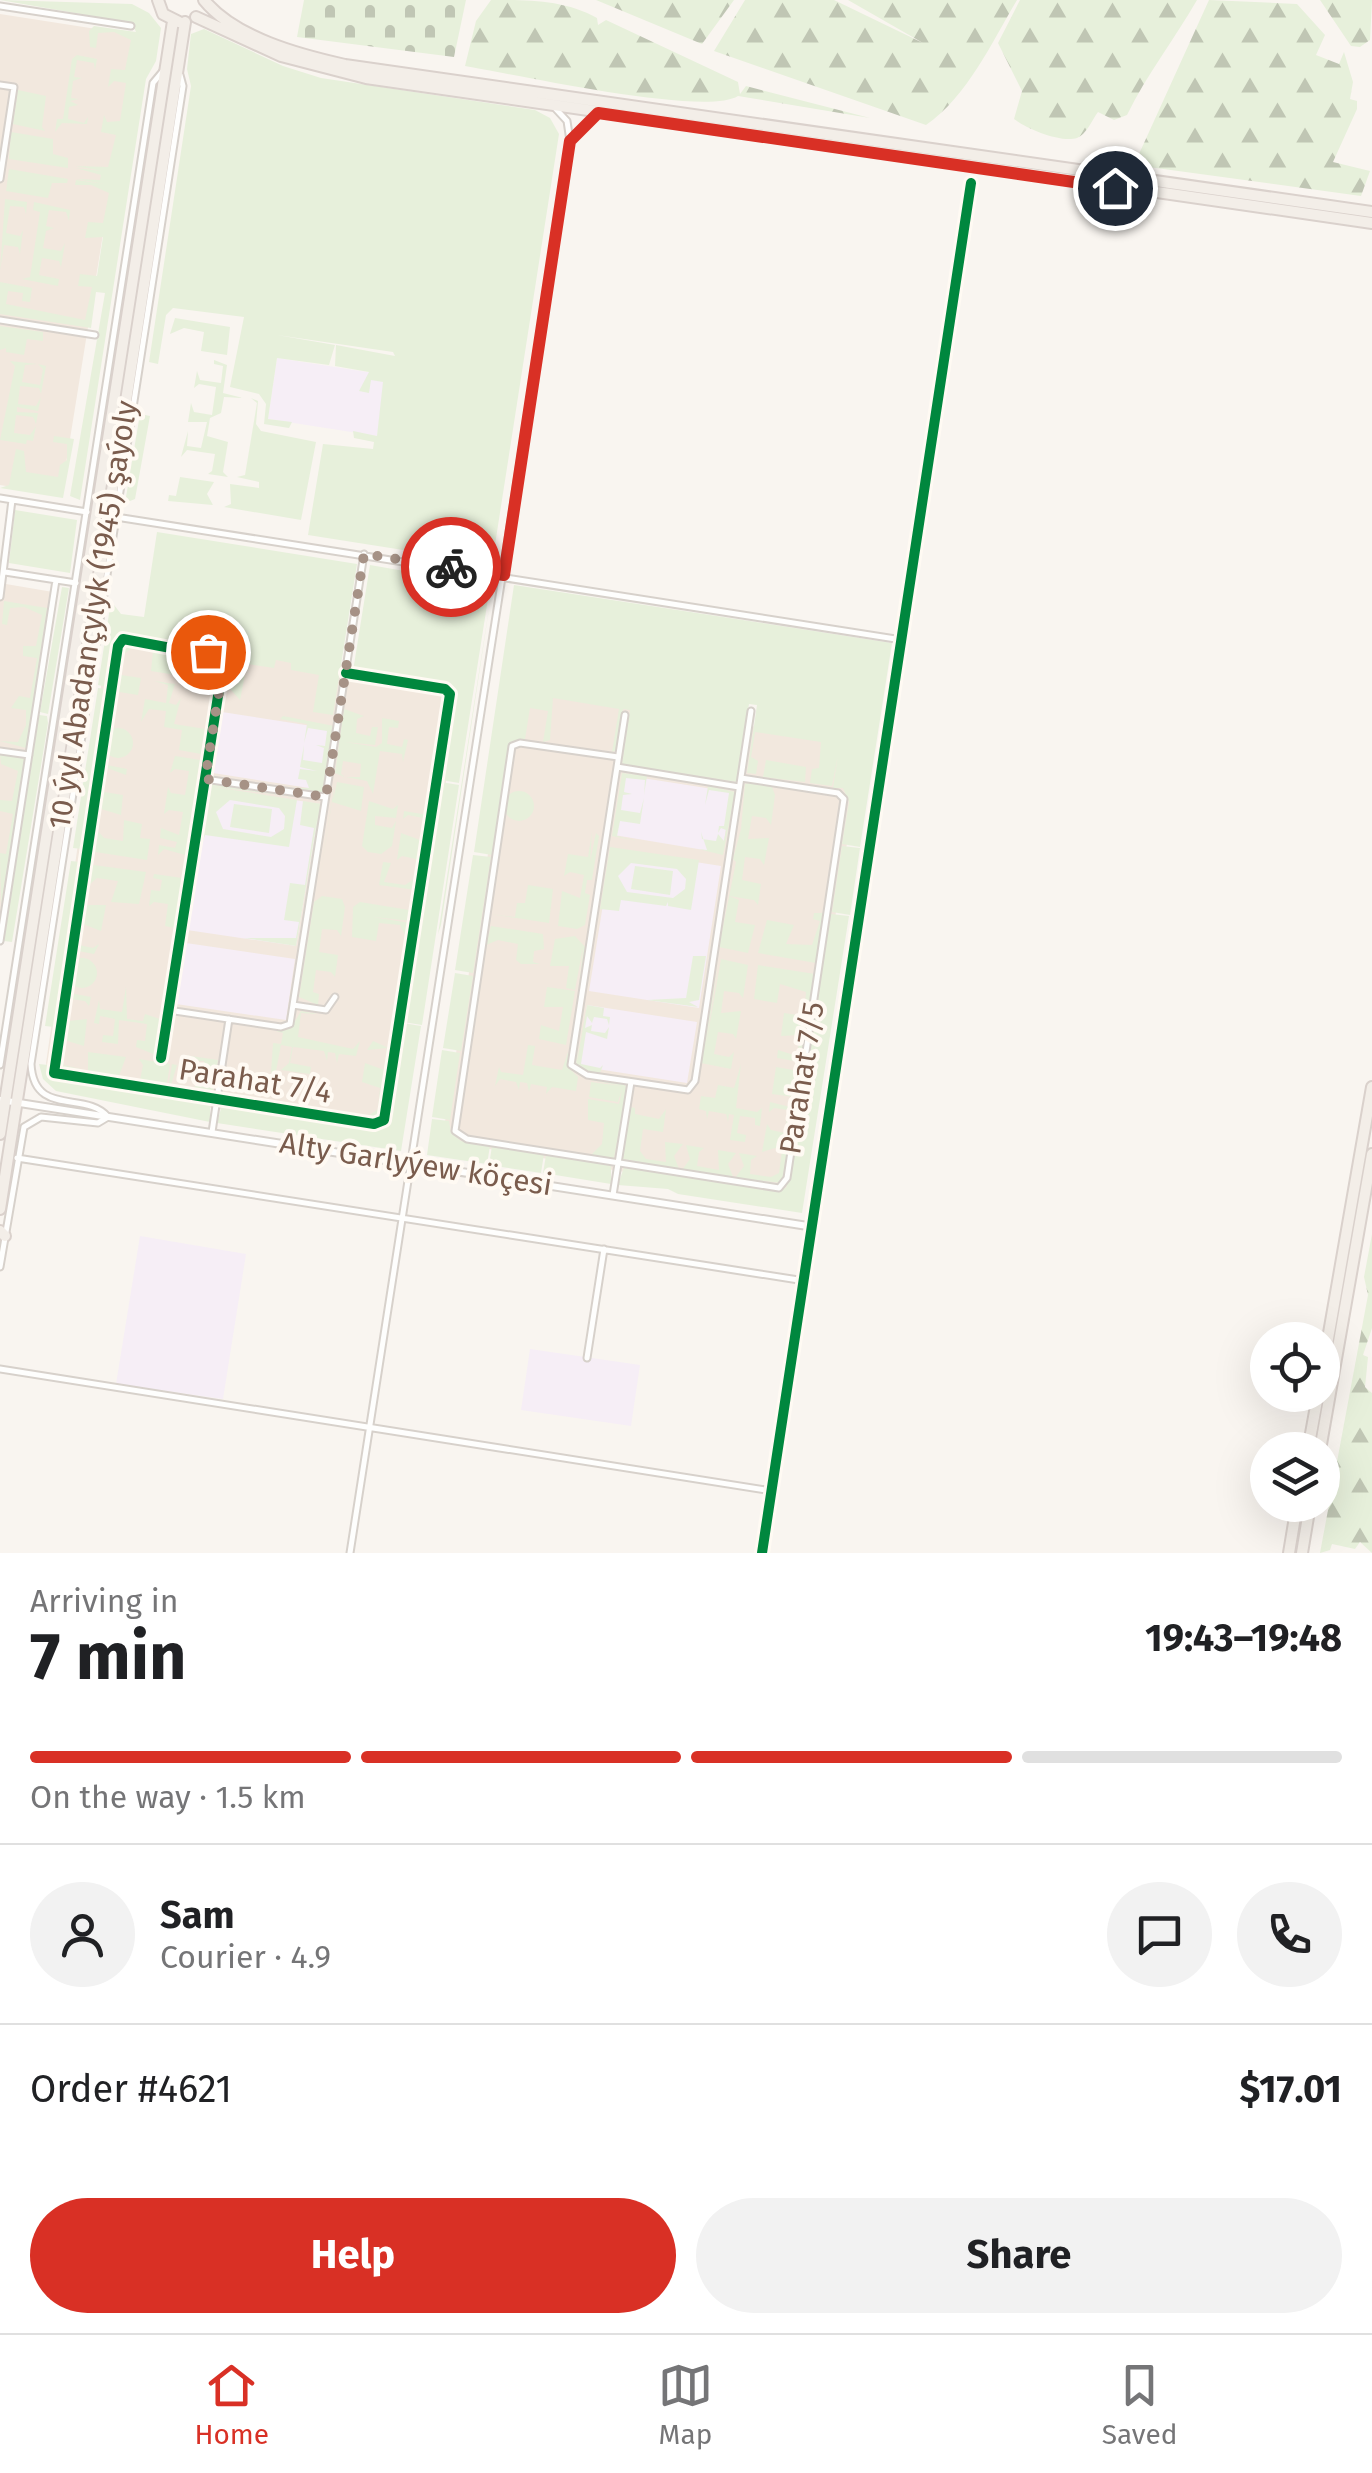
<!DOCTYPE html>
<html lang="en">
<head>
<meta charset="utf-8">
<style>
  :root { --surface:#fff; --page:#f2f2f2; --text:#202124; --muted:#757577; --line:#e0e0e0; --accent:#d93025 }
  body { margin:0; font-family:"Fira Sans",sans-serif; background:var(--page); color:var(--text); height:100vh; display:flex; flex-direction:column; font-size:38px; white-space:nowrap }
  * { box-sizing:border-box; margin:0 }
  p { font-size:32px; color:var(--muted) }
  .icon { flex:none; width:55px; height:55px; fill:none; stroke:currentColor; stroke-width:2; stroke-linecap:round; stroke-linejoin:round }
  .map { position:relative; height:1553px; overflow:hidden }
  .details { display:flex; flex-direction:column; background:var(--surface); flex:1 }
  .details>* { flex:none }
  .tools { position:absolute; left:1250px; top:1322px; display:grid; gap:20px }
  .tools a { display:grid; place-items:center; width:90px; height:90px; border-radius:50%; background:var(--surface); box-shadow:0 10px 40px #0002; font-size:50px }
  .pin { position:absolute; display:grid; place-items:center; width:85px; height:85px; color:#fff; margin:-42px; border:5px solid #fff; border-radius:50%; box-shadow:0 2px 10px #0007 }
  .courier { position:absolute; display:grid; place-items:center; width:100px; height:100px; margin:-50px; border:8px solid #d93025; border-radius:50%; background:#fff; color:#222; box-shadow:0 2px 12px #0007 }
  .summary em { font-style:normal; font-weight:700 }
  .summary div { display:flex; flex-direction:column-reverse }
  .summary { display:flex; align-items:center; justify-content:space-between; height:170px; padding:0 30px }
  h1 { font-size:65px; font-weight:700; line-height:75px }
  .bar { display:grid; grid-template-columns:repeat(4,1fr); gap:15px 10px; align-content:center; height:120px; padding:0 30px }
  .bar i { height:12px; border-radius:8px; background:var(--line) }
  .bar .current { background:var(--accent) }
  .bar p { grid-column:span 4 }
  .line { display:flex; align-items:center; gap:25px; padding:0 30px; border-top:2px solid var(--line) }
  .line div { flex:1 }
  .round { display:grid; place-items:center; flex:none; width:105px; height:105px; border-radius:52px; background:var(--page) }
  .button { display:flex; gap:20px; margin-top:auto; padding:20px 30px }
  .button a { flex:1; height:115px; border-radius:60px; background:var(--accent); color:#fff; font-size:40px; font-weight:700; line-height:115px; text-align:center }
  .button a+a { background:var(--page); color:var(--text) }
  .dock { display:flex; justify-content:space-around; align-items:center; height:140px; border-top:2px solid var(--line); background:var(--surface); font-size:28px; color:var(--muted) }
  .dock a { display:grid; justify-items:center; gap:5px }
  .dock .current { color:var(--accent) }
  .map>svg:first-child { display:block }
  .residential { fill:#f2e8de }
  .education { fill:#f6eef6 }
  .grass { fill:#e7f0db; fill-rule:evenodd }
  .forest { fill:url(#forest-firs) }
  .cemetery { fill:url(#cemetery-stones) }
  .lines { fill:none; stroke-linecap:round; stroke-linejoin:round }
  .minor-casing { stroke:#d7d1cb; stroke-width:9 }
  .tertiary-casing { stroke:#d7d1cb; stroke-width:10 }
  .primary-casing { stroke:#dad1cc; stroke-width:14 }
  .minor { stroke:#fefefd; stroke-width:5 }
  .tertiary { stroke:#fefefd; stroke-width:6 }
  .primary { stroke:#f3eee8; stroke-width:10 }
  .cycleway-casing { stroke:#fffaf3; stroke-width:16 }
  .cycleway { stroke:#00873e; stroke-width:10 }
  .done { stroke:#a69286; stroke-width:10; stroke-dasharray:0 18 }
  .route { stroke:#d93025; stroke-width:12 }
  .labels { text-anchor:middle; stroke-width:8; stroke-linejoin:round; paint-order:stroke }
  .street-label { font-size:30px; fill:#7a5c4d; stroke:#fffaf3 }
</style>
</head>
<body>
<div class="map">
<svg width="1372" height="1553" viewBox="0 0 1372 1553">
  <defs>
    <pattern id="forest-firs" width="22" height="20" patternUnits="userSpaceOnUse" patternTransform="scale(2.5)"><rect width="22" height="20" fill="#e7f0db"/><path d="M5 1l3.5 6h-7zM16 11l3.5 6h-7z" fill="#c0c6b4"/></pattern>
    <pattern id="cemetery-stones" width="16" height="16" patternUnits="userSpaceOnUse" patternTransform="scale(2.5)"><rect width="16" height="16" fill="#e7f0db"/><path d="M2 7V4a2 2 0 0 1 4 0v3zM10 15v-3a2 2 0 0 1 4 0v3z" fill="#c0c6b4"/></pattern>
  </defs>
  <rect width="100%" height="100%" fill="#f9f5f0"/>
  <path class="residential" d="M0,14L135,35L61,495L0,485Z
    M0,583L53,592L0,927Z
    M109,632L462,683L388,1136L50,1082L46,1063Z
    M551,696L863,743L790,1200L442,1141L507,735L529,706Z"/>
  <path class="education" d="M277,358L386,375L377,436L268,419Z
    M222,712L331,729L322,790L213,773Z
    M623,775L732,792L722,853L614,835Z
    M210,787L320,804L296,946L187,930Z
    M612,849L721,866L699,1008L589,991Z
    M186,943L295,959L286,1020L176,1004Z
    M587,1005L697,1022L687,1083L578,1066Z
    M140,1236L246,1254L223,1399L116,1384Z
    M530,1349L640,1365L631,1426L521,1410Z"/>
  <path class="grass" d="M0,0L132,4L149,13L161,28L156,61L146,79L80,500L70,496L105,293L96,292L91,328L0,314V282L32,288L30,302L22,301L23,293L8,291L6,304L85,320L92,287L78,286L80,274L97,276L103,237L85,238L88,222L103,223L109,193L91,185H75L76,180L105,184L76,179L100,180L101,175L76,168L102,171L76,166L108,167L116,135L101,132L104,115L107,122L120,121L126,83L114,81L108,87L111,69L125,70L131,40L114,32L98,33L96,48L90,47L89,31L94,26L136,32L132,23Z
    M204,29L283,66L321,78L535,110L550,118L559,134L492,564L308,535L323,444L373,449L374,442L354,438L353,431L377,436L383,382L371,380L369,393L359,391L369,372L335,366L336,345L395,356L393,352L277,335L335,345L329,365L277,358L268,419L292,422L289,428L264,424L266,404L259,394L230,387L244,317L173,308L166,315L158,364L149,362L191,86L187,69L191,34Z
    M77,55L97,59L95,70L94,63L77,60L74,77L82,78L73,81L71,98L79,99L70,101L78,105L69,107L68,119L84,123L88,117L87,124L62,123L55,132L57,119H63L72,59Z
    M18,90L46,96L42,127L45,131L13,124Z
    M11,132L53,139V154L68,158V168L9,159Z
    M9,169L68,179L67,183H52L48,198L6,191Z
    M5,199L27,202L26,214L24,207L10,206L6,233L20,236L23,230L20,254L18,247L4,245L0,271Z
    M34,202L70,210L69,221L66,212L49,210L46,226L54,228L46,231L43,248L61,251L65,243L61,267L59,261L42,258L39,275L59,279L58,286L22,279L30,277L40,212L33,210Z
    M175,318L230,327L227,355L201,351L204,332L184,328L170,334Z
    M0,326L43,332V341L27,339L24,355L6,352V348L0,350Z
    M214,360L227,365L223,393L243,398L224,397L221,413L210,418L207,436L228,442L223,472L228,477L208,474L212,471L215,454L187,450L181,457L188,431L187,446L201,448L207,422H188L191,403L194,412L212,415L216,387L199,384L194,388L197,371L200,380L221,383L223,366L214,364Z
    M10,361L37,364L25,365L22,382L40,385L43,369L38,364L46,366L41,394L39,388L20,386L18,404L36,406L41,397L38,411L17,407V412L38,413L36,424L33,417L16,415L14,433L30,435L36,426L33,441L27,440L26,444L0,440L15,366Z
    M251,398L258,401L256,424L261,431L316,442L301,520L224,507L231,504L230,484L259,488V482L237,477L245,475L257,403Z
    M140,414L150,416L135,499L125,503Z
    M54,436L74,439L63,498L0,488L9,485L16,449L24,451L26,472L58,477L60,465L67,460V444L53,442Z
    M180,477L214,482L207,494L213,505L168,501L169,495L176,496Z
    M15,510L77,520L70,573L9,563Z
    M157,532L357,564L333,715L313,712L319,675L291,670V663L276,660L274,668L247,664L240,700L224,682L226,657L216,647L125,635L114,641L107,687L98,685L111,601L121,614L144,617Z
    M370,565L490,586L459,783L441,780L452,690L353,671Z
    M514,585L892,643L860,847L842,844L849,802L843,788H833L838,755L832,786L810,783L812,769L819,768L821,742L755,732L751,757L758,761L756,774L747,773L757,705L749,704L737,782L622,764L630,710L623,709L617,750L612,752L619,709L553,698L550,740L543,742L548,711L530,708L525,739L510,744L492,855L474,852Z
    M62,587L69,588L48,714L40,712Z
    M492,589L441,925L438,934Z
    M4,601L47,608L26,748L0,741L18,742L26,725V710L11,708L19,696L30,698L37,658L23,656V646H36L42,615L24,607L10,608L7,625L2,624Z
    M122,642L180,650L176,675L151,671L153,651L132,648L124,654L121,675L141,678L138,695L113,691Z
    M154,681L175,684L169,703L176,705L181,698L174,724L205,729L201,754L179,750L182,730L164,727L166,711L149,709L141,722L145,699L166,703L168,685Z
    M98,688L107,689L82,849L73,848Z
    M344,709L364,716L357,719L356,733L370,736L372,727H378L375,745L345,742L376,747L382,743V718L399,721L398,728L389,727L387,744L402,747L404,739L408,740L403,762L402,754L380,751L373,794L367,781L346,777H360L361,764L343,761L341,774L345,777L335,773Z
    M39,715L47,716L48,723L12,942L4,941Z
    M283,716L334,726L323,793L297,788H309L306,780L298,779L300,769L317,771L300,767L304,745L303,760L322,763L324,748L316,745L325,746L327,731L308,728L304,743L307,724L280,719Z
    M103 743a15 15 0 1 1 30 0a15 15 0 1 1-30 0Z
    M0,754L25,759L1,905L0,853L6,854L13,814L0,811V800L12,801L18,771L1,764Z
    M175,756L200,760L185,855L164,849L158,855L159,845L175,848L177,842L160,838L161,828L179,835L183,812L169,810L164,814L168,787L171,793L185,795L189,771L175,769L170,773Z
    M766,760L806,767L805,782L763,777Z
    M102,764L127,769L126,775L107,768L104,792L123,795L121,815L101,809L98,831L104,838L123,841L124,820L142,824L140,838L150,839L147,860L89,851Z
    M622,773L647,776L644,795L645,780L626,778L624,792L632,794L623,795L621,810L640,813L644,798L640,824L620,821L617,836L637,841L612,836Z
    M335,781L333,800L337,782L364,787L361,811L332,802L319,885Z
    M441,782L459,785L422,1025L403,1022Z
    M749,783L772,787L775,795L771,825L766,818L752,816L748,839L769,838L764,865L760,859L745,857L742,880L761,884L758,905L754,900L729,896L739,900L735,922L755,925L748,953L719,947L736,862L733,859L741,829L745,784Z
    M209,784L296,797L208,786L297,800L289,847L205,835L201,846ZM230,800L279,808L285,816L284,829L271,837L223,829L216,812Z
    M708,786L735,792L723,855L698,849L707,850L701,832L702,839L716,841L718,834L724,841L726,830L721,828L718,833L719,826H724L729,793L709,790L705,805Z
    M504 806a15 15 0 1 1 30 0a15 15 0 1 1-30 0Z
    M303,801L322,804L299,947L318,815L296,946L244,938H296L299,922L284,920L290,883L305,885L314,828L300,825Z
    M369,801L393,809L398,805L396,818L375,816V825L392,828L396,821L392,846L381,854L368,852L362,846Z
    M234,804L272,809L269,833L230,827Z
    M404,811L428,815L416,890L379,885L383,862L391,863L384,882L405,885L414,879L416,859L402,856L397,860L401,833L420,840L423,818L408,815L403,819Z
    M592,832L590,862L596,833L599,836L592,880H587L585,893L590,895L585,925L577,929L558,926L562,891L580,898L584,875L570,872L564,876L568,854L588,857Z
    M842,846L860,848L850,915L832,912Z
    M610,847L699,860L691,910L668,906V902L666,906L621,900L619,911L600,909ZM631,863L677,869L686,879L685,889L673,898L627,892L618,876Z
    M473,855L491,857L473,973L455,970Z
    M71,861L80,862L54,1027L45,1026Z
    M86,864L146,872L139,904L111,902L118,881L97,878L89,885L86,905H106L101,931L83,924L79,945L93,948L99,944L94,954L73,950Z
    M635,866L673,871L670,895L631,889Z
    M154,874L182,878L174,928L165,926L168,904L154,902L149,906L151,890L160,891L162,880L153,878Z
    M528,885L553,889L549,923L490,914L515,917L517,903H525Z
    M322,896L342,899L345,907L341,936L337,930L322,929L319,952L338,955L335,977L331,972L316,970L313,992L319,994L318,1005L299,997L314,902Z
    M360,902L409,910L411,921L373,917L410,923L406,937L400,925L379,923L376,941L352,937L353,907Z
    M814,913H826L816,963L758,953L767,920L794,925L786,944L812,945L820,921L813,919Z
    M831,914L849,916L802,1213L678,1194L668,1189L618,1185L624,1167L766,1190L786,1188Z
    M491,926L543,934L544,949L534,951L533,962L540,964H521L516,960L518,944L498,940L486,945Z
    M575,936L586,948L579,990L583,947L575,990L566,988L569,966H550L555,939Z
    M693,956H706L699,1000L689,1002L698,1007L647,1000L686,998Z
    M719,958L705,1051L721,959L748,965L743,998L739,993L724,991L721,1013L741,1011L736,1039L733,1034L718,1032L714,1054L729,1057L734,1052L731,1069L701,1063Z
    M67 973a15 15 0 1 1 30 0a15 15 0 1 1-30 0Z
    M758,965L815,974L800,1062L777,1058L778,1050L797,1056L800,1035L781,1036L784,1013L804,1016L806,992L780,984L777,1003L754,999Z
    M455,973L473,976L461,1051L443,1048Z
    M126,987L127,1019L143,1021L145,1014L163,1020L156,1055L136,1047L137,1040L145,1041L147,1024L119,1020L118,1044L102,1042L103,1035L113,1036L115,1019L100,1016L99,1024L94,1023L99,1000L100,1009L122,1012Z
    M547,987L575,991L566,1045L539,1039L541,1025L559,1031L563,1007H544Z
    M70,993L91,997L89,1006L85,1001L71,999L68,1021L87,1019L84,1046L64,1040V1065L88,1071V1052L126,1057L119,1076L140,1080L143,1065L139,1059L170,1064L166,1089L58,1071Z
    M583,1005L576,1067L587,1005L604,1008L603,1016L610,1017L609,1025L607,1019L594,1017L592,1023L587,1016L585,1028L592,1025L591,1031L605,1033L609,1027L607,1039L586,1032L581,1064L600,1068L603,1065L600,1073C592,1072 579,1073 575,1064Z
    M301,1011L318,1014L301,1013L298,1037L353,1049L360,1041L356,1056L339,1054L337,1063L335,1053L328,1052L327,1061L324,1051L293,1047L290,1063L311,1067L310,1074L281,1070L289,1063L292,1047L281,1045L276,1071L271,1073L273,1043L281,1044L283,1033L276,1031L291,1028Z
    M403,1023L421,1026L401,1151L217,1123L222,1105L383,1127Z
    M373,1041L391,1049L381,1119L376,1122L367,1117L378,1109L380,1088L362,1082L365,1063L384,1070L387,1048L367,1050Z
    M528,1045L535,1046L532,1065L562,1070L568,1052L569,1068L578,1077L576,1091L552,1087L546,1094L547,1087L531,1084L529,1092L527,1083L520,1082L519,1090L516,1082L500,1079L495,1086L499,1067L501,1072L523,1075Z
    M442,1050L460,1053L450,1120L432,1117Z
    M184,1055L218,1060L215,1079L205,1078V1083L214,1084L212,1094L168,1088L172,1064L177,1065L171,1085L193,1088L201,1082L204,1061H184Z
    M39,1064L48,1065L55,1078L210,1103V1122L56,1091L43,1079Z
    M741,1064L736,1108L757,1112L762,1108L760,1126L755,1125V1118L740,1116L737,1133L746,1135L745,1142L730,1140L734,1115L729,1114L728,1122L726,1114L709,1111L707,1119L706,1111L699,1109L701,1096L715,1098L718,1085L734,1088Z
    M776,1067L799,1071L794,1097L772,1094Z
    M594,1079L623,1084L627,1087L614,1158L591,1155L602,1144L604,1123L588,1120V1099L619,1104L622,1089L618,1102L589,1097L591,1082L622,1086L591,1080Z
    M770,1102L794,1108L782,1183L735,1178L744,1166L739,1153L757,1156L751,1160L750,1174L771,1177L779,1173L782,1151L775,1148L762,1152L767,1124L771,1130L785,1133L788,1110L774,1108L769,1112Z
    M630,1107L635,1108V1114L659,1119L666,1109L663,1132L643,1129L640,1151L646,1159L666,1162L665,1142L683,1144L674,1156L679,1169L623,1159Z
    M432,1119L449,1121L451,1133L461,1141L490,1146L487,1164L427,1155Z
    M686,1145L704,1148L699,1152L697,1166L719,1170L718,1150L736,1153L728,1164L733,1177L682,1170L690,1159Z
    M492,1146L544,1154L541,1173L489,1165Z
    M546,1155L611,1165V1184L543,1173Z"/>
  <path class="forest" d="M491,0C529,0 565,0 597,18L598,25L606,20L738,82L740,94L746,86L870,118L738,96C705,117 513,74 465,66L476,21Z
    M596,0H734L702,44Z
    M745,0H834L923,43L848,0H1017C992,42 967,97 926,125L714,51Z
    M1020,0H1197C1174,40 1147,74 1127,115L1114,120L1098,112C1092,120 1086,135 1077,138C1061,143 1027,129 1014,119L1022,91L998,43Z
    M1209,0L1297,4L1325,35L1316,55L1339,64L1344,52L1353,82L1350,99L1357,101V109L1333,162L1370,171L1361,196L1134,165Z
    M1320,0H1372L1370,40L1360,47L1351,46Z
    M1372,1234V1328L1363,1355L1368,1357L1365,1387L1372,1393V1553L1360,1542L1355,1549L1332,1544L1330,1550L1320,1553L1368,1295L1364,1277Z"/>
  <path class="cemetery" d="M304,0H466L454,57L297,37Z"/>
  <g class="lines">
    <defs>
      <path id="minor" d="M0,6L131,26
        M0,85L14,87L0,179
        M570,141L598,113
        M0,320L95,335
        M0,498L87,512
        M116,517L902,640
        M5,572L76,583
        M0,597L12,500
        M625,715L617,767L739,787
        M0,751L29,755
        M618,757L520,743L512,746L455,1131L467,1139L779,1188L787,1178L844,799L838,793L741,778
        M617,767L571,1065L587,1075L688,1090L695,1081L751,711
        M205,779L325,797
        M0,941L56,580
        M293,1005L326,1010L335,997
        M168,1010L281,1027L290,1024L364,554
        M161,1058L224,658L123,639L118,646L54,1073L374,1124L384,1120L450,694L445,689L346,673
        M0,1065L153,83L163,71
        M212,1132L229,1019
        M17,1158L805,1281
        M613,1195L631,1082
        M0,1267L24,1127L41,1117L98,1123L108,1117C86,1090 34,1118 31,1064L183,86L180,75
        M587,1358L604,1249
        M0,1369L772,1491
        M350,1553L570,141L567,121L555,108
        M762,1553L971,183"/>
      <path id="tertiary" d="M0,1100L814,1227"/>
      <path id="primary" d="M158,0L163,14L179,22
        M204,0C235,38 300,55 345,65L1372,212
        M196,17L281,56L366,78L1372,223
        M0,1134L173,21
        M0,1209L185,22
        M0,1231L5,1236
        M1322,1373L1372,1087
        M1308,1450L1318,1395
        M1320,1450L1372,1154
        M1289,1553L1297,1505
        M1302,1553L1310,1505"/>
    </defs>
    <use href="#minor" class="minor-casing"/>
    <use href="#tertiary" class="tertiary-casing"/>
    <use href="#primary" class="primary-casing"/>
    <use href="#minor" class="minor"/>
    <use href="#tertiary" class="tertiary"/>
    <use href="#primary" class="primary"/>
    <defs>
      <path id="cycleway" d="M161,1058L224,658L123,639L118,646L54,1073L374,1124L384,1120L450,694L445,689L346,673
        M762,1553L971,183"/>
    </defs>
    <use href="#cycleway" class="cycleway-casing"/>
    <use href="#cycleway" class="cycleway"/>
  </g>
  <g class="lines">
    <path class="done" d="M208,652L222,655L224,661L205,779L326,797L364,554L451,567"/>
    <path class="route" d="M451,567L504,575L570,141L598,113L1115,188"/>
  </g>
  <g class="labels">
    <g class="street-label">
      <text transform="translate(93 615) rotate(-81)" y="10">10 ýyl Abadançylyk (1945) şaýoly</text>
      <text transform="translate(802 1078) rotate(-81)" y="10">Parahat 7/5</text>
      <text transform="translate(255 1081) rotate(9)" y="10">Parahat 7/4</text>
      <text transform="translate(416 1164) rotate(9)" y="10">Alty Garlyýew köçesi</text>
    </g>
  </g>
</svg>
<div class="tools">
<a><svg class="icon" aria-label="locate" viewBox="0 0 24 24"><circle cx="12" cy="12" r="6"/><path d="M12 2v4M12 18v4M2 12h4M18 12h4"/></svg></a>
<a><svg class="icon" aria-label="layers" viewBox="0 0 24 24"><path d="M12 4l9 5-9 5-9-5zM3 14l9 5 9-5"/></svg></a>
</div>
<div class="pin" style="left:208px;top:652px;background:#ea580c"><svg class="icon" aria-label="bag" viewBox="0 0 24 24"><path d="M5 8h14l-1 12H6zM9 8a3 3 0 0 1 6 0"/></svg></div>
<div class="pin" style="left:1115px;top:188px;background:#1f2937"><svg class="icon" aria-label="home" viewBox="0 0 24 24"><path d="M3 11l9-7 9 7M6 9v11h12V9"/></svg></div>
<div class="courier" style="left:451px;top:567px"><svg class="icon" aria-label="bike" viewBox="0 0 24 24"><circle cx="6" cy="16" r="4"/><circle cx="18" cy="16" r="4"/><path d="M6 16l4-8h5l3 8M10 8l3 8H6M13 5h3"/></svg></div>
</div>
<section class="details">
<div class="summary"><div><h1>7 min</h1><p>Arriving in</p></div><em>19:43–19:48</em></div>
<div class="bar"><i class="current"></i><i class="current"></i><i class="current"></i><i></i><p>On the way · 1.5 km</p></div>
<div class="line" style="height:180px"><a class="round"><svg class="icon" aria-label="person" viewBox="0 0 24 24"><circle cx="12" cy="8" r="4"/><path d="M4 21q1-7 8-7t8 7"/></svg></a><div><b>Sam</b><p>Courier · 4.9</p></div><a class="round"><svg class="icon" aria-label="chat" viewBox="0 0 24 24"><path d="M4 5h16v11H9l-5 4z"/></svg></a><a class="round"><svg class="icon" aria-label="phone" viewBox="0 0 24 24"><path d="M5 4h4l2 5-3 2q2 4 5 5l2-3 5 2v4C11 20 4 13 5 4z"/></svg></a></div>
<div class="line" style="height:130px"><div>Order #4621</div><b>$17.01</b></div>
<div class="button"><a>Help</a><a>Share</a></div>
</section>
<nav class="dock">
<a class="current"><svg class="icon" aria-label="home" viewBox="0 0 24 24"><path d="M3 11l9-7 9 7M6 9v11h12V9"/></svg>Home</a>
<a><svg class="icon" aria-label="map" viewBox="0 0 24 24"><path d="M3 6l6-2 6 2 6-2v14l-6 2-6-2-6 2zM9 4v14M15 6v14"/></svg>Map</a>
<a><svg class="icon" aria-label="saved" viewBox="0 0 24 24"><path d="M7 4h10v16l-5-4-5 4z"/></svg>Saved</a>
</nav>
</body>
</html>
